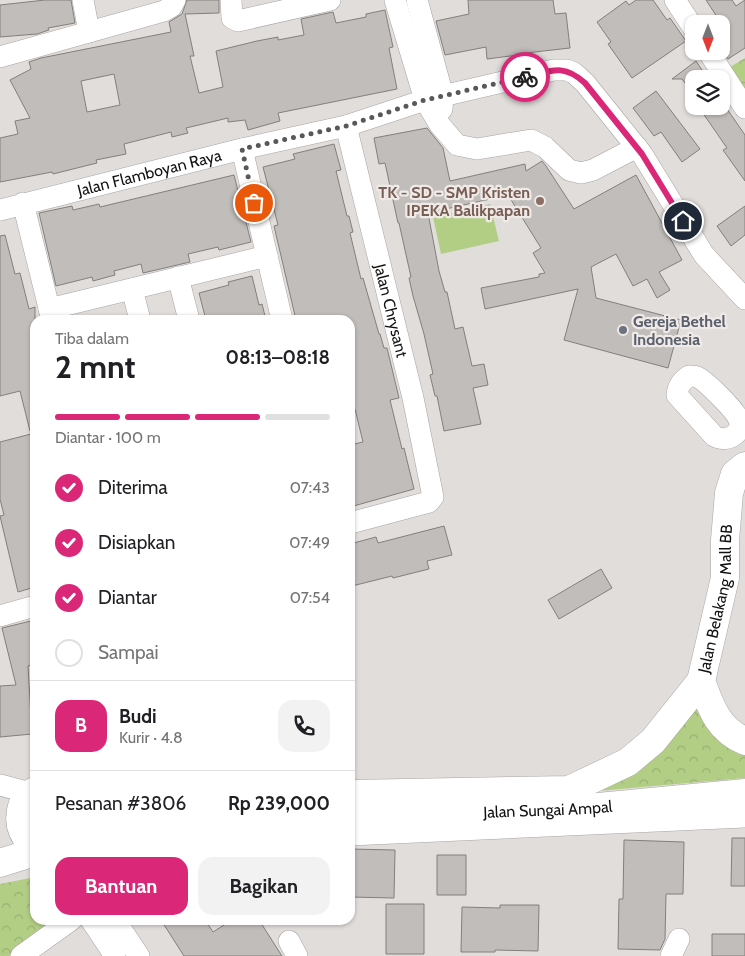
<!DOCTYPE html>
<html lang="id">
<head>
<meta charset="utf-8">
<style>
  :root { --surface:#fff; --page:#f2f2f2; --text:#202124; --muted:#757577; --line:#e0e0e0; --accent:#db2777 }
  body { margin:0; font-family:Cabin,sans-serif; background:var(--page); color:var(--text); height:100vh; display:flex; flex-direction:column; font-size:19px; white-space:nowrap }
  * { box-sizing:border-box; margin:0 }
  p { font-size:16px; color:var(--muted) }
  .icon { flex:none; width:28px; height:28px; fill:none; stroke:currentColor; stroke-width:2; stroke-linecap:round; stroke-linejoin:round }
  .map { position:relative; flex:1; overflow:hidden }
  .side { position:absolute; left:30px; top:315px; width:325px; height:610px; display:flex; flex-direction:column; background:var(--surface); border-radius:15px; box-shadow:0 1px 4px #0004 }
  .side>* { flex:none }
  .needle { width:32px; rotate:180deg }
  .controls { position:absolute; left:685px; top:15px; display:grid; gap:10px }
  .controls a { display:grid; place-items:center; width:45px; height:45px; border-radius:10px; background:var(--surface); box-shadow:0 1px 4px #0004; font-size:25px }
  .pin { position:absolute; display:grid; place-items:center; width:42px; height:42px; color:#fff; margin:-21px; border:2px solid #fff; border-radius:50%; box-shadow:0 1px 5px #0007 }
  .courier { position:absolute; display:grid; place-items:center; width:50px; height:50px; margin:-25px; border:4px solid #db2777; border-radius:50%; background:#fff; color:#222; box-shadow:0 1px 6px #0007 }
  .summary em { font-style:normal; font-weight:800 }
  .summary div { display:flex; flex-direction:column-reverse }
  .summary { display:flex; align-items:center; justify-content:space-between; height:85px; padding:0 25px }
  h1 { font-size:32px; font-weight:800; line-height:38px }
  .bar { display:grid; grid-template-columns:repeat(4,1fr); gap:8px 5px; align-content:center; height:60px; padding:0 25px }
  .bar i { height:6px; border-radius:4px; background:var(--line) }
  .bar .active { background:var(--accent) }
  .bar p { grid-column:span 4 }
  .line { display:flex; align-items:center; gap:12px; padding:0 25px; border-top:1px solid var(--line) }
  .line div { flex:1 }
  .round { display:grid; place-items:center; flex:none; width:52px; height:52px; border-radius:15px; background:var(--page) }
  ol { padding:0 25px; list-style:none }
  li { display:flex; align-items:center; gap:15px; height:55px }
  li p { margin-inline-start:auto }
  li .icon { padding:5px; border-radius:50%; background:var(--accent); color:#fff; stroke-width:4 }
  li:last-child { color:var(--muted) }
  li i { width:28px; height:28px; border:2px solid var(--line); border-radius:50% }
  .primary-button { display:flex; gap:10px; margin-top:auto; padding:10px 25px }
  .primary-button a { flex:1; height:58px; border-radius:15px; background:var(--accent); color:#fff; font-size:20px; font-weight:800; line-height:58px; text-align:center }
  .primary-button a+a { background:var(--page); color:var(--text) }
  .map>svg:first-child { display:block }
  .grass { fill:#b2ce85 }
  .park { fill:url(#park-crowns) }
  .building { fill:#c0bdba; stroke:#827f7d; fill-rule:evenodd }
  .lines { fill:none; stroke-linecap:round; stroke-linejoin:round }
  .minor-casing { stroke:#a8a4a2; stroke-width:22 }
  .major-casing { stroke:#a8a4a2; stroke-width:29 }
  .minor { stroke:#fff; stroke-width:21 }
  .major { stroke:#fff; stroke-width:28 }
  .done { stroke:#5a5857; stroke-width:5; stroke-dasharray:0 9 }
  .route { stroke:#db2777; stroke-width:6 }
  .education-dot { fill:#8d6e63; stroke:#efeae8; stroke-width:2 }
  .worship-dot { fill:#6b7280; stroke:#efeae8; stroke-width:2 }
  .labels { text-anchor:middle; stroke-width:4.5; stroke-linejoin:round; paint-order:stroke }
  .street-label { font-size:16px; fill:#121110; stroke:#efeae8 }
  .education-label { font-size:16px; font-weight:bold; fill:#785e54; stroke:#efeae8; text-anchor:end }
  .worship-label { font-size:16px; font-weight:bold; fill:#5b616d; stroke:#efeae8; text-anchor:start }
</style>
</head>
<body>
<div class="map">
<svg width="745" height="956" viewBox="0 0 745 956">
  <defs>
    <pattern id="park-crowns" width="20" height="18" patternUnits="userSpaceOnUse" patternTransform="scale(1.25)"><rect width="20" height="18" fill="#b2ce85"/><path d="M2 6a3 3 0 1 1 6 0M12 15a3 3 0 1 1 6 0" fill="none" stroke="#98b072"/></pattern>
  </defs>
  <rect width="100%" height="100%" fill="#e1dddb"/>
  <path class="grass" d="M490,204L499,241L441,254L433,217Z"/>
  <path class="park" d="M745,58V107L722,72Z
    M700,687L745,744V778L597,791Z
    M35,877V920H66L15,956H0V884Z"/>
  <path class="building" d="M45,0H71L75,23L48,28L49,30L37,34L0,37V5Z
    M187,0H219V13L185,14L194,56H190L199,93L223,87L216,51L257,41L278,37V40L304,35L301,19L333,12L336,23L366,17V14L385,10L393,47L389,48L397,89L278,113L280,121L248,130L245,120L228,122V118L186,128L188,133L172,137L171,132L124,144L126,154L96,160L97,163L53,174L52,172L0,182V138L18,134L15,121L30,118L10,80L31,69L29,62L41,58L171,32L169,22L182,14ZM114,74L120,105L87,112L81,81Z
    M468,0H553L555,14L566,13L570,48L517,54L518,55L487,59L486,47L445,55L436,21L469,14Z
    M636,0H653L667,20L670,18L686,41L632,78L608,44L611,42L597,22L626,1L629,5Z
    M706,0H732L736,6L745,0V48L728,59L721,48V23Z
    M696,61L708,79H694V95L682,79H672Z
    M656,91L700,149L682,162L661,132L654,136L633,108Z
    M698,106H725L745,135V181L723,150L727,148Z
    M427,128L443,148L450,181L525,164L526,171L542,161L546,166L574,209L636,175L682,260L659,272L670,290L657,298L647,279L633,286L616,254L591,267L596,298L681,320L668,368L564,340L578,289L485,309L481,288L539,277V274L545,273L533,253L541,248L508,195L428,213L439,271L445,292H447L455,329L463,327L472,366L484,364L488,385L473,388L481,424L444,431L437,396H435L430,375L433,374L424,334L413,296L409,278L411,277L399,223H398L385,163L379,164L374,138Z
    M334,144L341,170L336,171L347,216H349L353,232L350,233L361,279L363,278L379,334H380L384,348H387L399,398L390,400L402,449L404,448L414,489L350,507V445L363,442L355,409L350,410V320H296L274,226L278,225L263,167L295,159L293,154Z
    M234,175L251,242L219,250L218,247L188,254L190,262L143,273L141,264L114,271L115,275L93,281L92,277L56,286L39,213L72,206L73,210L99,204L100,207Z
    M745,206V235L731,246L717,226Z
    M5,235L15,274L20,273L29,309L35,307V430L30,431L20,391L0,396V236Z
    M252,276L259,305L262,304L266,320H206L199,293L229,285L228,282Z
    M35,433V587L18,592L0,516L4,515L0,499V442Z
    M444,526L452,555L427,561L429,569L393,578L392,576L352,586L350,577V544L376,537L378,543Z
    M601,569L612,588L559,619L548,600Z
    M35,620V664L28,666L32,734L0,737V686L16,685L2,628Z
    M732,838H745V886H731Z
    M624,840L684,842L683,894H666L665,939L660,950L618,949L619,899H623Z
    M351,849L395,850L394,898L350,897Z
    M437,855H466V895H437Z
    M386,904H424V954H386Z
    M500,905H539L538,951L495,950V952H461L462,907L500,908Z
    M161,920H205L213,932L232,920H259L282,956H184Z
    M712,934H745V956H712Z"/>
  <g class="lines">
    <defs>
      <g id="minor">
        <path d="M83,0L89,32"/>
        <path d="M231,0L232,18L238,21L330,0"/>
        <path d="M395,0L425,100L440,125L457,145L477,149L531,140L545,147L569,170L581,173L593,170L637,147"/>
        <path d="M417,0L443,96L442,109"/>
        <path d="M675,0L694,29"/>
        <path d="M708,51L745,108"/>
        <path d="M0,57L164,11L171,7L175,0"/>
        <path id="s1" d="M346,126L413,398L433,497L429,502L350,523"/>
        <path d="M242,149L282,320"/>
        <path d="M23,203L52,320"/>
        <path id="s2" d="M0,210L242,149L346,126L425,100L554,70H567L574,73L585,83L642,154L704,255L745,299"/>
        <path d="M178,277L189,320"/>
        <path d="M132,289L140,320"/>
        <path d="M49,309L267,256"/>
        <path d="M689,376C692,376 695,376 697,377C705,380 736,411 739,420C744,432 728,444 714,436L677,395C678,386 681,381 689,376Z"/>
        <path d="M0,616L35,606"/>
        <path d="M0,785L30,793"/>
        <path d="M350,835L745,817"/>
        <path d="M91,920L115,956"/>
        <path d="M115,920L139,956"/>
        <path d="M289,941L297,956"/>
        <path d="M21,956L71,920"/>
        <path d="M671,956L679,939"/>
      </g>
      <g id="major">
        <path d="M701,681C711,707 717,729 745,741"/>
        <path d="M35,791C19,800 16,822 26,837C28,840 32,843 35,845"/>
        <path id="s3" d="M350,794L569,790L628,762L653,741L701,681L725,578V540L729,493L735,474L745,466"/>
        <path id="s4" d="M350,817L588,808L745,793"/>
        <path d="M0,863L35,852"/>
      </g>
    </defs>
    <use href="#minor" class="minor-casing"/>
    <use href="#major" class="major-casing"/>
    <use href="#minor" class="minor"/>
    <use href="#major" class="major"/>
  </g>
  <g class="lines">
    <path class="done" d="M254,203L242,149L346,126L425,100L525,77"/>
    <path class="route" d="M525,77C551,71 563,63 585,83L642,154L683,221"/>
  </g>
  <circle class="education-dot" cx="540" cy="201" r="5"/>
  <circle class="worship-dot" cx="623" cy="330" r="5"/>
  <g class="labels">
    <g class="street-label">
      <text dy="6" stroke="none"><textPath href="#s2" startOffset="154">Jalan Flamboyan Raya</textPath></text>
      <text dy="6" stroke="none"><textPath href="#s1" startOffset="190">Jalan Chrysant</textPath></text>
      <text dy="6" stroke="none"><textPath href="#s3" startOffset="478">Jalan Belakang Mall BB</textPath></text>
      <text dy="6" stroke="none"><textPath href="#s4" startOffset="198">Jalan Sungai Ampal</textPath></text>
    </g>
    <g class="education-label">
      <text x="530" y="198">TK - SD - SMP Kristen<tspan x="530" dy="18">IPEKA Balikpapan</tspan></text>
    </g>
    <g class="worship-label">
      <text x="633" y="327">Gereja Bethel<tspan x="633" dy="18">Indonesia</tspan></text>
    </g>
  </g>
</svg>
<div class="controls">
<a><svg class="needle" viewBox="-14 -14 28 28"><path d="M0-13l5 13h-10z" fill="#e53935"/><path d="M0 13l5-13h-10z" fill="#757577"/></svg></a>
<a><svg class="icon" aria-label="layers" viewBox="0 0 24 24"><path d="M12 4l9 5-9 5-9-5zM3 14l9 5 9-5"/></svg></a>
</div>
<div class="pin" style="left:254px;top:203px;background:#ea580c"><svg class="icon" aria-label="bag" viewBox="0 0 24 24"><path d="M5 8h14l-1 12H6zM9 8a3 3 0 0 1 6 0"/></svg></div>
<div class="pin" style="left:683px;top:221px;background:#1f2937"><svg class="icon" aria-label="home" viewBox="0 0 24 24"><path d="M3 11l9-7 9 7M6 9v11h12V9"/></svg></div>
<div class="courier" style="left:525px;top:77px"><svg class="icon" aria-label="bike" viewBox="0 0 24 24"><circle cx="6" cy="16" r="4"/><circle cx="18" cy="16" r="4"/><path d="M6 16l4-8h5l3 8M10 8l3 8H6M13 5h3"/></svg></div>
<section class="side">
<div class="summary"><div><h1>2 mnt</h1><p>Tiba dalam</p></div><em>08:13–08:18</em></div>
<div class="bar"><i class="active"></i><i class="active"></i><i class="active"></i><i></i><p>Diantar · 100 m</p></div>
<ol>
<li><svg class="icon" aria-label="check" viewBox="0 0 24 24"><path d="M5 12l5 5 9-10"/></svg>Diterima<p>07:43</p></li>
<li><svg class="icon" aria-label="check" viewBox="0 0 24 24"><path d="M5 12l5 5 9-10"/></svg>Disiapkan<p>07:49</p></li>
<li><svg class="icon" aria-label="check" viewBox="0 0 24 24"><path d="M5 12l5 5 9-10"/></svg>Diantar<p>07:54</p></li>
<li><i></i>Sampai</li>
</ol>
<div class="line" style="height:90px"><b class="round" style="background:var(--accent);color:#fff">B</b><div><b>Budi</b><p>Kurir · 4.8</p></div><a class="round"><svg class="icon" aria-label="phone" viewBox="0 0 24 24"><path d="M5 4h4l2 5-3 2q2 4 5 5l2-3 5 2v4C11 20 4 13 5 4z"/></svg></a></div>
<div class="line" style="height:65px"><div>Pesanan #3806</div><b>Rp 239,000</b></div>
<div class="primary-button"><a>Bantuan</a><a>Bagikan</a></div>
</section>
</div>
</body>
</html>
